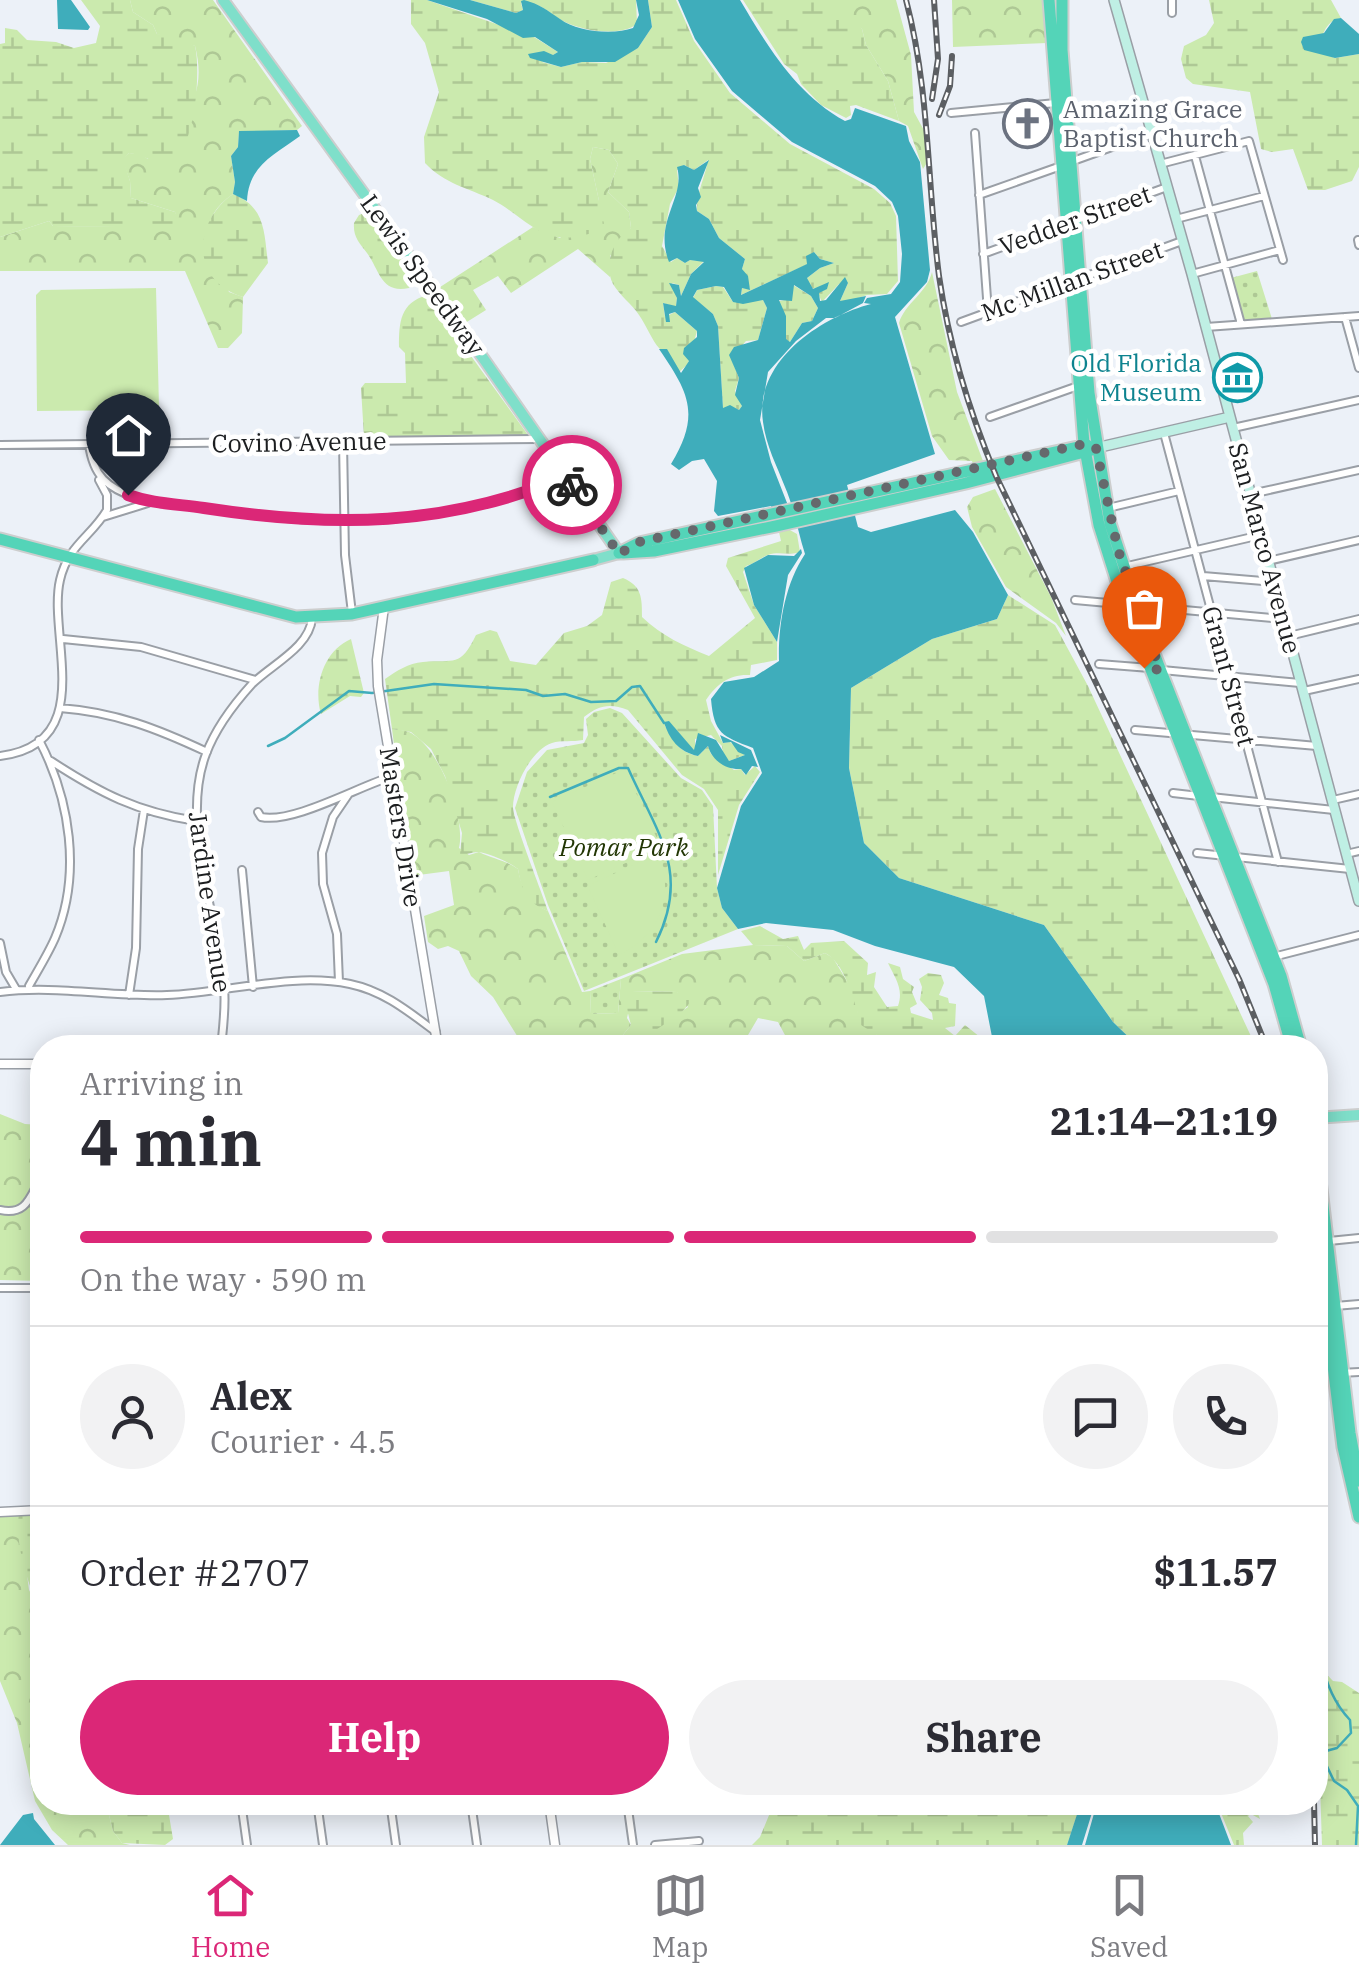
<!DOCTYPE html>
<html lang="en">
<head>
<meta charset="utf-8">
<style>
  :root { --surface:#fff; --page:#f2f2f3; --text:#2b2b33; --muted:#7c7c81; --line:#e1e1e2; --accent:#db2777 }
  body { margin:0; font-family:"IBM Plex Serif",serif; background:var(--page); color:var(--text); height:100vh; display:flex; flex-direction:column; font-size:38px; white-space:nowrap }
  * { box-sizing:border-box; margin:0 }
  p { font-size:32px; color:var(--muted) }
  .icon { flex:none; width:55px; height:55px; fill:none; stroke:currentColor; stroke-width:2; stroke-linecap:round; stroke-linejoin:round }
  .map { position:relative; flex:1; overflow:hidden }
  .details { position:absolute; left:30px; top:1035px; width:1298px; height:780px; display:flex; flex-direction:column; background:var(--surface); border-radius:40px; box-shadow:0 5px 25px #0003 }
  .details>* { flex:none }
  .pin { position:absolute; display:grid; place-items:center; width:85px; height:85px; color:#fff; margin:-102px -42px; border-radius:50% 50% 50% 0; rotate:-45deg; box-shadow:0 0 10px #0007 }
  .pin .icon { rotate:45deg }
  .courier { position:absolute; display:grid; place-items:center; width:100px; height:100px; margin:-50px; border:8px solid #db2777; border-radius:50%; background:#fff; color:#222; box-shadow:0 2px 12px #0007 }
  .head em { font-style:normal; font-weight:700 }
  .head div { display:flex; flex-direction:column-reverse }
  .head { display:flex; align-items:center; justify-content:space-between; height:170px; padding:0 50px }
  h1 { font-size:65px; font-weight:700; line-height:75px }
  .bar { display:grid; grid-template-columns:repeat(4,1fr); gap:15px 10px; align-content:center; height:120px; padding:0 50px }
  .bar i { height:12px; border-radius:8px; background:var(--line) }
  .bar .active { background:var(--accent) }
  .bar p { grid-column:span 4 }
  .line { display:flex; align-items:center; gap:25px; padding:0 50px; border-top:2px solid var(--line) }
  .line div { flex:1 }
  .round { display:grid; place-items:center; flex:none; width:105px; height:105px; border-radius:52px; background:var(--page) }
  .cta { display:flex; gap:20px; margin-top:auto; padding:20px 50px }
  .cta a { flex:1; height:115px; border-radius:60px; background:var(--accent); color:#fff; font-size:40px; font-weight:700; line-height:115px; text-align:center }
  .cta a+a { background:var(--page); color:var(--text) }
  .tab-bar { display:flex; justify-content:space-around; align-items:center; height:140px; border-top:2px solid var(--line); background:var(--surface); font-size:28px; color:var(--muted) }
  .tab-bar a { display:grid; justify-items:center; gap:5px }
  .tab-bar .active { color:var(--accent) }
  .map>svg:first-child { display:block }
  .grass { fill:url(#grass-dots) }
  .forest { fill:url(#forest-crowns) }
  .wetland { fill:url(#wetland-marsh) }
  .pitch { fill:#cbeaae }
  .water { fill:#3fadbb; fill-rule:evenodd }
  .lines { fill:none; stroke-linecap:round; stroke-linejoin:round }
  .stream { stroke:#3fadbb; stroke-width:2.5 }
  .minor-casing { stroke:#9a9fa6; stroke-width:10 }
  .tertiary-casing { stroke:#9a9fa6; stroke-width:11 }
  .secondary-casing { stroke:#9a9fa6; stroke-width:12 }
  .primary-casing { stroke:#cdcece; stroke-width:14 }
  .trunk-casing { stroke:#cdcece; stroke-width:15 }
  .minor { stroke:#fff; stroke-width:6 }
  .tertiary { stroke:#fff; stroke-width:8 }
  .secondary { stroke:#bfefe4; stroke-width:9 }
  .primary { stroke:#7fdfca; stroke-width:10 }
  .trunk { stroke:#54d4b8; stroke-width:11 }
  .rail-casing { stroke:#5c5f63; stroke-width:6 }
  .rail { stroke:#fff; stroke-width:2.5; stroke-dasharray:8; stroke-linecap:butt }
  .done { stroke:#65686c; stroke-width:10; stroke-dasharray:0 18 }
  .route { stroke:#db2777; stroke-width:12 }
  .labels { text-anchor:middle; stroke-width:9; stroke-linejoin:round; paint-order:stroke }
  .worship-label { font-size:25px; fill:#5b616d; stroke:#fff; text-anchor:start }
  .street-label { font-size:25px; fill:#1c1e20; stroke:#fff }
  .culture-label { font-size:25px; fill:#0d838f; stroke:#fff; text-anchor:end }
  .park-label { font-size:25px; font-style:italic; fill:#223604; stroke:#fff }
</style>
</head>
<body>
<div class="map">
<svg width="1359" height="1845" viewBox="0 0 1359 1845">
  <defs>
    <pattern id="grass-dots" width="8" height="8" patternUnits="userSpaceOnUse" patternTransform="scale(2.5)"><rect width="8" height="8" fill="#cbeaae"/><path d="M2 2h.1M6 6h.1" fill="none" stroke="#aec895" stroke-width="1.8" stroke-linecap="round"/></pattern>
    <pattern id="forest-crowns" width="20" height="18" patternUnits="userSpaceOnUse" patternTransform="scale(2.5)"><rect width="20" height="18" fill="#cbeaae"/><path d="M2 6a3 3 0 1 1 6 0M12 15a3 3 0 1 1 6 0" fill="none" stroke="#aec895"/></pattern>
    <pattern id="wetland-marsh" width="20" height="14" patternUnits="userSpaceOnUse" patternTransform="scale(2.5)"><rect width="20" height="14" fill="#cbeaae"/><path d="M1 5h8M5 5V1M11 12h8M15 12V8" fill="none" stroke="#aec895"/></pattern>
  </defs>
  <rect width="100%" height="100%" fill="#ecf1f8"/>
  <path class="grass" d="M1257,271L1272,319L1243,321L1231,278Z
    M610,708L622,713L681,778L702,790L713,806L717,888L722,908L738,929L584,991L548,905L515,808L527,772L547,750L584,743L588,735L586,719L594,712Z
    M621,979L618,1013L591,1014L590,991Z"/>
  <path class="forest" d="M130,0H213L302,126L297,130L239,132L238,147L231,156L235,182L233,194C190,224 214,253 229,292L243,297L242,333L228,348H218L185,271H0V237L49,221L53,226L178,227L175,212L131,198L130,181L122,159L129,153L140,154L148,159C180,120 209,101 195,46L157,34L153,25L133,12Z
    M835,0H896L911,55L914,112L926,134L930,158L923,169L908,126L899,121L888,81L866,45L862,29L835,10Z
    M952,0H1044L1047,43L953,47Z
    M593,147L609,150L618,164L608,192L629,212L631,228L610,256V277L578,249L511,293L498,276L473,290L486,310L462,325L437,289L533,227L560,238L599,201L590,159Z
    M932,272L957,392L983,461L973,464L972,461L949,460L932,436L899,323C905,303 927,293 932,272Z
    M995,489L1051,597L1066,636L1056,623L1006,587L972,527L967,507L973,497Z
    M392,729C400,730 408,730 414,735C441,752 466,819 459,848L469,855L479,852C493,859 505,860 518,869C521,887 530,904 548,911L582,992L590,991L591,1014L618,1013L621,979L682,954L753,945L787,946L804,961L825,953L833,958L856,996L858,1013L879,1037L896,1047H777L786,1037L778,1022L758,1018L741,1047H638L645,1036L688,1007L677,992L633,991L627,1018L631,1025L618,1041L606,1040L604,1047H524L493,997L471,976L459,951L448,946L438,949L428,942L424,916L454,905L449,871L411,876Z
    M0,1114L25,1124L42,1125V1281L0,1280Z
    M19,1514L29,1590L42,1614V1802L106,1803L113,1831L122,1843L130,1845H68L52,1830L35,1801L17,1723L0,1681V1515Z"/>
  <path class="wetland" d="M81,0H130L133,12L153,25L157,34L174,35L195,46C201,68 196,157 167,162C153,164 142,154 129,153L123,159L130,181L131,198L175,212L180,223L178,228L53,226L49,221L0,237V44L5,43V28L17,30L27,40L56,42L74,48L96,43L100,26Z
    M411,0H427L534,37L558,52L542,62L561,67L582,62L606,63L638,48L652,27L648,0H676L694,41L730,93L790,144L874,189L890,203L896,216L898,281L887,294L867,295L843,303L840,301L848,283L839,284L822,302L816,289L810,288L807,278L820,268L834,263L820,259L814,252L808,264L741,295L742,288L750,289L742,269L745,259L719,238L709,219L697,211C696,193 705,178 708,160L694,170L684,165L677,170L679,187L670,204L662,246L671,262L677,258L685,263L690,260L704,261L691,274L681,296L679,285L672,283L677,298L676,307L663,303L665,317L675,312L697,331L688,364L678,373C674,361 667,355 659,348C653,342 646,325 639,315C632,304 620,296 613,284C603,265 613,239 631,228L629,212L608,192L618,164L609,150L593,147L590,159L604,224C598,232 594,233 584,235C543,247 524,216 493,200C468,188 445,184 425,163L424,137L439,92L425,43L411,24Z
    M470,0H636L637,24C620,37 584,31 565,22C545,12 547,4 521,3L523,10L516,13Z
    M743,0H835L836,10L850,15L862,29L866,45L888,81L899,121L856,105L850,106L851,115L846,118L821,105L801,84L797,74L784,64Z
    M1209,0H1331L1341,18C1324,21 1321,38 1320,52L1335,58L1359,54V167L1352,181L1325,190H1308L1293,149L1272,152L1261,149L1250,92L1193,84L1186,78L1181,59L1184,46L1206,35L1214,23Z
    M233,194C266,207 264,233 268,263L243,297C190,281 193,222 233,194Z
    M367,212L415,275L409,288C381,294 380,271 367,253C359,242 353,237 354,223L359,215Z
    M793,285L811,296L818,308L812,321L802,323L790,342L786,340V326L779,301L785,300Z
    M716,286L723,287L733,302L763,300L767,308L758,340L746,341L731,358L739,378L735,391L742,406L739,410L730,406L723,409L718,326L713,314L693,298L697,290Z
    M427,295L528,435L364,437L361,388L365,383H406L405,353L399,347C399,322 400,303 427,295Z
    M788,529L797,534L800,552C790,556 779,551 768,555C760,558 756,563 746,566L743,572L754,605L777,642V660L751,665L750,675C729,674 717,684 706,700L711,721L723,743L730,742L745,755L729,761L723,756L722,746L711,735L695,739V752L672,725L665,726C674,742 679,752 698,756L708,746L711,754L734,770L741,769L745,775L755,766L760,772L739,805L718,875V810L704,789L682,775L628,710C610,703 599,705 584,717L583,740C573,742 561,740 552,743C531,750 513,787 513,807C513,820 542,892 548,911C528,904 521,889 518,869C508,862 490,853 478,852C472,852 466,855 460,855L462,833L445,776L431,749L411,732L392,729L385,679C397,671 408,663 423,662C455,659 460,668 476,635L490,630L497,632L510,661L536,665L564,633L587,626L602,615L611,582L623,578C642,586 642,598 642,617C662,636 684,646 709,656L755,618L726,566L728,558L781,541L779,532Z
    M1008,595L1055,625L1088,686L1256,1047H1139L1113,1022L1044,925L899,878L864,843L849,768L851,688L932,639L997,619Z
    M351,639L364,693L361,697L350,696L321,714C313,687 323,651 351,639Z
    M760,926L783,939L798,936L804,950L811,943L844,941L868,963L867,975L876,972L874,987L887,1007L898,1006C904,989 895,978 888,963L900,967L903,979L914,987L912,992L917,1004L910,1008L911,1013L933,1020L932,1013L920,1000L922,987L919,979L928,973L941,975L944,983L939,995L948,998L949,1003L956,1004L955,1026L945,1028L955,1036L965,1025L980,1037L981,1045L896,1047L861,1025C855,1004 846,964 825,953L804,961L787,946L753,945L741,931Z
    M632,991L677,992L692,998C683,1020 651,1026 638,1047H604L606,1039L618,1041L631,1025L623,994Z
    M42,1513V1614C29,1589 14,1543 19,1514Z
    M1316,1663L1333,1681L1342,1682L1359,1693V1845H1322Z
    M1070,1802L1072,1806L1074,1803H1081L1067,1845H752L760,1837L774,1803Z
    M106,1803H167L173,1839L165,1845L122,1843L113,1831Z
    M1217,1803H1254L1260,1819L1251,1814L1248,1816L1253,1822L1243,1833L1244,1845H1234Z"/>
  <path class="pitch" d="M156,288L159,407L155,410L37,411L36,295L41,290Z
    M625,769L661,847L588,880L552,802Z
    M658,854C676,895 659,936 619,955L589,889L591,884Z"/>
  <path class="water" d="M57,0H71L90,27L88,30L58,29Z
    M427,0H470L516,13L523,10L521,1L524,0C540,4 548,11 560,19C577,32 614,35 633,28L639,15L636,0H648L652,27L638,48L615,62H582L561,67L530,58L528,54L544,51L553,55L558,52L535,37L523,38L487,19Z
    M678,0H740C768,47 796,94 845,121L851,119L855,108L906,126L909,141L920,162L930,270L927,282L895,317L935,454L847,485L858,527L871,532L955,510L973,532L1008,595L997,619L932,639L851,688L849,768L864,843L899,878L1044,925L1113,1022L1139,1047H994L984,996L954,967L875,946L833,930L766,923L738,929L722,908L717,888L741,806L762,773L753,748C722,736 714,734 711,699L724,682L754,677L779,661C778,625 785,584 805,554C798,532 794,508 785,487C777,466 766,446 763,422C754,361 821,317 871,304L864,303L867,298L891,294L900,282L902,254L898,216L892,202L875,186L792,142L732,91L695,39Z
    M1341,18L1359,34V54L1335,58L1304,50L1301,42L1303,37L1324,33L1334,19Z
    M297,130L300,136C273,156 249,165 247,201L233,194L235,182L231,156L238,147L239,131Z
    M709,160L698,188L701,197L696,205L697,211L709,219L719,238L745,259L742,269L748,276L750,290L742,288L741,295L807,264L806,256L814,252L820,259L834,263L820,268L807,278L813,289L829,282L827,289L819,293L820,301L826,300L845,277L848,283L840,301L866,296L863,303L835,318H826L796,341L768,372L760,420L771,462L789,508L773,512L771,506L718,516L714,511L717,481L704,459L692,461L679,470L671,464C701,414 689,393 659,349H667L681,373L689,361L683,354L684,348L697,337V331L675,312L669,314L670,322H666L663,303L676,306L677,298L669,283L679,285L681,296L691,274L704,262L690,260L685,263L677,258L669,262C653,221 686,198 677,167L684,165L694,170ZM794,285L811,296L818,308L812,321L802,323L790,342L786,339V316L779,300L792,301ZM716,286L724,287L733,302L743,304L763,300L767,308L758,340L734,347L729,355L739,378L735,395L742,406L739,410L730,405L723,408L718,326L713,314L693,297L697,290Z
    M801,549L802,553L788,575L777,642L754,605L744,568L768,555L794,556Z
    M669,721L694,750L698,733L716,740L729,761L745,755L738,752L731,742L723,743L720,735L751,750L758,767L752,766L746,775L741,769C725,770 712,760 708,746L698,756C679,752 669,739 664,722Z
    M1081,1802L1095,1803L1082,1845H1067Z
    M1097,1803H1215L1231,1845H1085Z
    M33,1813L34,1819L55,1845H0L23,1815Z"/>
  <g class="lines">
    <path class="stream" d="M268,746L285,738L349,691L372,693L434,684L526,690L543,696L565,694L591,702L616,701L632,687L640,686L664,723
      M550,797L619,768H628C657,833 691,872 656,942
      M1315,1586C1316,1631 1317,1686 1350,1720L1351,1733L1337,1748L1326,1751L1323,1758L1334,1781L1347,1790L1358,1806L1356,1845"/>
    <defs>
      <path id="minor" d="M1172,0V13
        M951,113L1056,103
        M975,133L988,312
        M1195,156L1241,324
        M1073,161L1151,133
        M1160,164L1249,141L1283,260
        M979,195L1061,166
        M1176,219L1264,196
        M1358,240L1359,245
        M983,254L1167,187
        M1192,274L1280,250
        M1345,317L1359,368
        M961,322L1182,241
        M1206,327L1359,316
        M990,417L1078,386
        M1233,428L1359,400
        M1164,433L1278,862
        M343,442L345,555L352,613
        M89,444C93,476 107,488 137,498C159,504 182,504 205,508C333,529 443,527 565,477
        M0,445L539,439
        M1251,494L1359,470
        M1108,508L1179,491
        M103,517L148,503
        M1268,561L1359,540
        M1123,567L1261,535
        M1203,576L1274,582
        M1075,600L1283,619
        M1289,636L1359,619
        M63,639L141,647L255,680
        M1099,664L1150,668
        M1162,670L1300,683
        M1304,691L1359,679
        M60,708C115,712 158,729 207,752
        M1135,730L1317,746
        M0,756C99,744 47,636 60,580C68,545 91,537 107,510V495L99,480
        M51,761C100,793 137,812 196,821
        M1173,793L1199,796
        M1211,797L1334,810
        M1333,800L1359,794
        M258,812L261,817C293,824 359,786 393,776
        M1197,853L1350,869
        M1346,854L1359,851
        M242,870L253,987
        M0,943L6,972L16,989
        M1273,957L1359,935
        M339,982L337,934L323,884L322,853L333,817L348,795
        M29,986C38,970 48,954 55,938C82,874 70,799 39,740
        M0,992C56,985 111,997 167,995C226,993 292,972 350,984C384,991 409,1012 436,1032
        M129,995L136,948L138,849L144,810
        M221,1048C223,1028 226,1006 224,987C217,914 180,822 206,754C216,727 233,705 252,684C271,665 310,647 312,618
        M0,1210C28,1216 30,1195 42,1176
        M1329,1241L1359,1238
        M0,1288H42
        M1335,1306L1359,1304
        M1340,1373L1359,1372
        M241,1802L247,1845
        M317,1802L323,1845
        M390,1802L396,1845
        M471,1802L477,1845
        M627,1802L633,1845
        M655,1845L699,1841"/>
      <path id="tertiary" d="M384,607L377,660L378,686L438,1048
        M0,1064H42
        M0,1512L42,1510
        M549,1802L555,1845"/>
      <path id="secondary" d="M1114,0L1192,274L1359,901
        M1096,448L1230,417"/>
      <path id="primary" d="M223,0L483,358L619,553L593,560
        M1315,1118L1359,1115"/>
      <path id="trunk" d="M1049,0L1084,444L1099,525L1119,588L1274,984L1292,1048
        M1062,0V50L1089,393L1110,523L1144,628L1281,976L1301,1048
        M0,539L296,617L352,614L593,560
        M619,553L639,543L1087,445
        M623,553L654,551L776,526L966,483L1092,450
        M1315,1138L1350,1433L1359,1481
        M1315,1218L1343,1447L1359,1517"/>
    </defs>
    <use href="#minor" class="minor-casing"/>
    <use href="#tertiary" class="tertiary-casing"/>
    <use href="#secondary" class="secondary-casing"/>
    <use href="#primary" class="primary-casing"/>
    <use href="#trunk" class="trunk-casing"/>
    <use href="#minor" class="minor"/>
    <use href="#tertiary" class="tertiary"/>
    <use href="#secondary" class="secondary"/>
    <use href="#primary" class="primary"/>
    <use href="#trunk" class="trunk"/>
    <defs>
      <path id="rail" d="M906,0C930,91 927,183 939,276C949,346 969,411 996,476L1239,979L1267,1048
        M932,99L938,59L934,0
        M939,115L950,86L952,56
        M1314,1802L1315,1845"/>
    </defs>
    <use href="#rail" class="rail-casing"/>
    <use href="#rail" class="rail"/>
  </g>
  <g class="lines">
    <path class="done" d="M572,485L619,554L639,542L1084,444L1096,448L1118,550L1160,670L1144,668"/>
    <path class="route" d="M128,495C153,504 178,504 204,508C334,528 443,527 566,477L572,485"/>
  </g>
  <defs>
    <symbol id="church-ring" viewBox="-11 -11 22 22"><circle r="9.5" fill="#fff" stroke="#6b7280" stroke-width="1.5"/><path d="M-1.2-6h2.4v3.5h3.3v2.4h-3.3V6h-2.4V-.1h-3.3v-2.4h3.3Z" fill="#6b7280"/></symbol>
    <symbol id="museum-ring" viewBox="-11 -11 22 22"><circle r="9.5" fill="#fff" stroke="#0f9aa8" stroke-width="1.5"/><path d="M0-6L6-3V-2H-6V-3ZM-5-1h2V3h-2ZM-1-1h2V3h-2ZM3-1h2V3H3ZM-6 4H6V6H-6Z" fill="#0f9aa8"/></symbol>
  </defs>
  <g fill-rule="evenodd">
    <use href="#church-ring" x="1000" y="96" width="55" height="55"/>
    <use href="#museum-ring" x="1210" y="350" width="55" height="55"/>
  </g>
  <g class="labels">
    <g class="worship-label">
      <text x="1063" y="118">Amazing Grace<tspan x="1063" dy="29">Baptist Church</tspan></text>
    </g>
    <g class="street-label">
      <text transform="translate(1075 220) rotate(-20)" y="9">Vedder Street</text>
      <text transform="translate(423 275) rotate(54)" y="9">Lewis Speedway</text>
      <text transform="translate(1072 281) rotate(-20)" y="9">Mc Millan Street</text>
      <text transform="translate(299 442) rotate(-1)" y="9">Covino Avenue</text>
      <text transform="translate(1265 548) rotate(75)" y="9">San Marco Avenue</text>
      <text transform="translate(1229 676) rotate(75)" y="9">Grant Street</text>
      <text transform="translate(401 827) rotate(81)" y="9">Masters Drive</text>
      <text transform="translate(210 902) rotate(82)" y="9">Jardine Avenue</text>
    </g>
    <g class="culture-label">
      <text x="1202" y="372">Old Florida<tspan x="1202" dy="29">Museum</tspan></text>
    </g>
    <g class="park-label">
      <text x="624" y="856">Pomar Park</text>
    </g>
  </g>
</svg>
<div class="pin" style="left:1144px;top:668px;background:#ea580c"><svg class="icon" aria-label="bag" viewBox="0 0 24 24"><path d="M5 8h14l-1 12H6zM9 8a3 3 0 0 1 6 0"/></svg></div>
<div class="pin" style="left:128px;top:495px;background:#1f2937"><svg class="icon" aria-label="home" viewBox="0 0 24 24"><path d="M3 11l9-7 9 7M6 9v11h12V9"/></svg></div>
<div class="courier" style="left:572px;top:485px"><svg class="icon" aria-label="bike" viewBox="0 0 24 24"><circle cx="6" cy="16" r="4"/><circle cx="18" cy="16" r="4"/><path d="M6 16l4-8h5l3 8M10 8l3 8H6M13 5h3"/></svg></div>
<section class="details">
<div class="head"><div><h1>4 min</h1><p>Arriving in</p></div><em>21:14–21:19</em></div>
<div class="bar"><i class="active"></i><i class="active"></i><i class="active"></i><i></i><p>On the way · 590 m</p></div>
<div class="line" style="height:180px"><a class="round"><svg class="icon" aria-label="person" viewBox="0 0 24 24"><circle cx="12" cy="8" r="4"/><path d="M4 21q1-7 8-7t8 7"/></svg></a><div><b>Alex</b><p>Courier · 4.5</p></div><a class="round"><svg class="icon" aria-label="chat" viewBox="0 0 24 24"><path d="M4 5h16v11H9l-5 4z"/></svg></a><a class="round"><svg class="icon" aria-label="phone" viewBox="0 0 24 24"><path d="M5 4h4l2 5-3 2q2 4 5 5l2-3 5 2v4C11 20 4 13 5 4z"/></svg></a></div>
<div class="line" style="height:130px"><div>Order #2707</div><b>$11.57</b></div>
<div class="cta"><a>Help</a><a>Share</a></div>
</section>
</div>
<nav class="tab-bar">
<a class="active"><svg class="icon" aria-label="home" viewBox="0 0 24 24"><path d="M3 11l9-7 9 7M6 9v11h12V9"/></svg>Home</a>
<a><svg class="icon" aria-label="map" viewBox="0 0 24 24"><path d="M3 6l6-2 6 2 6-2v14l-6 2-6-2-6 2zM9 4v14M15 6v14"/></svg>Map</a>
<a><svg class="icon" aria-label="saved" viewBox="0 0 24 24"><path d="M7 4h10v16l-5-4-5 4z"/></svg>Saved</a>
</nav>
</body>
</html>
